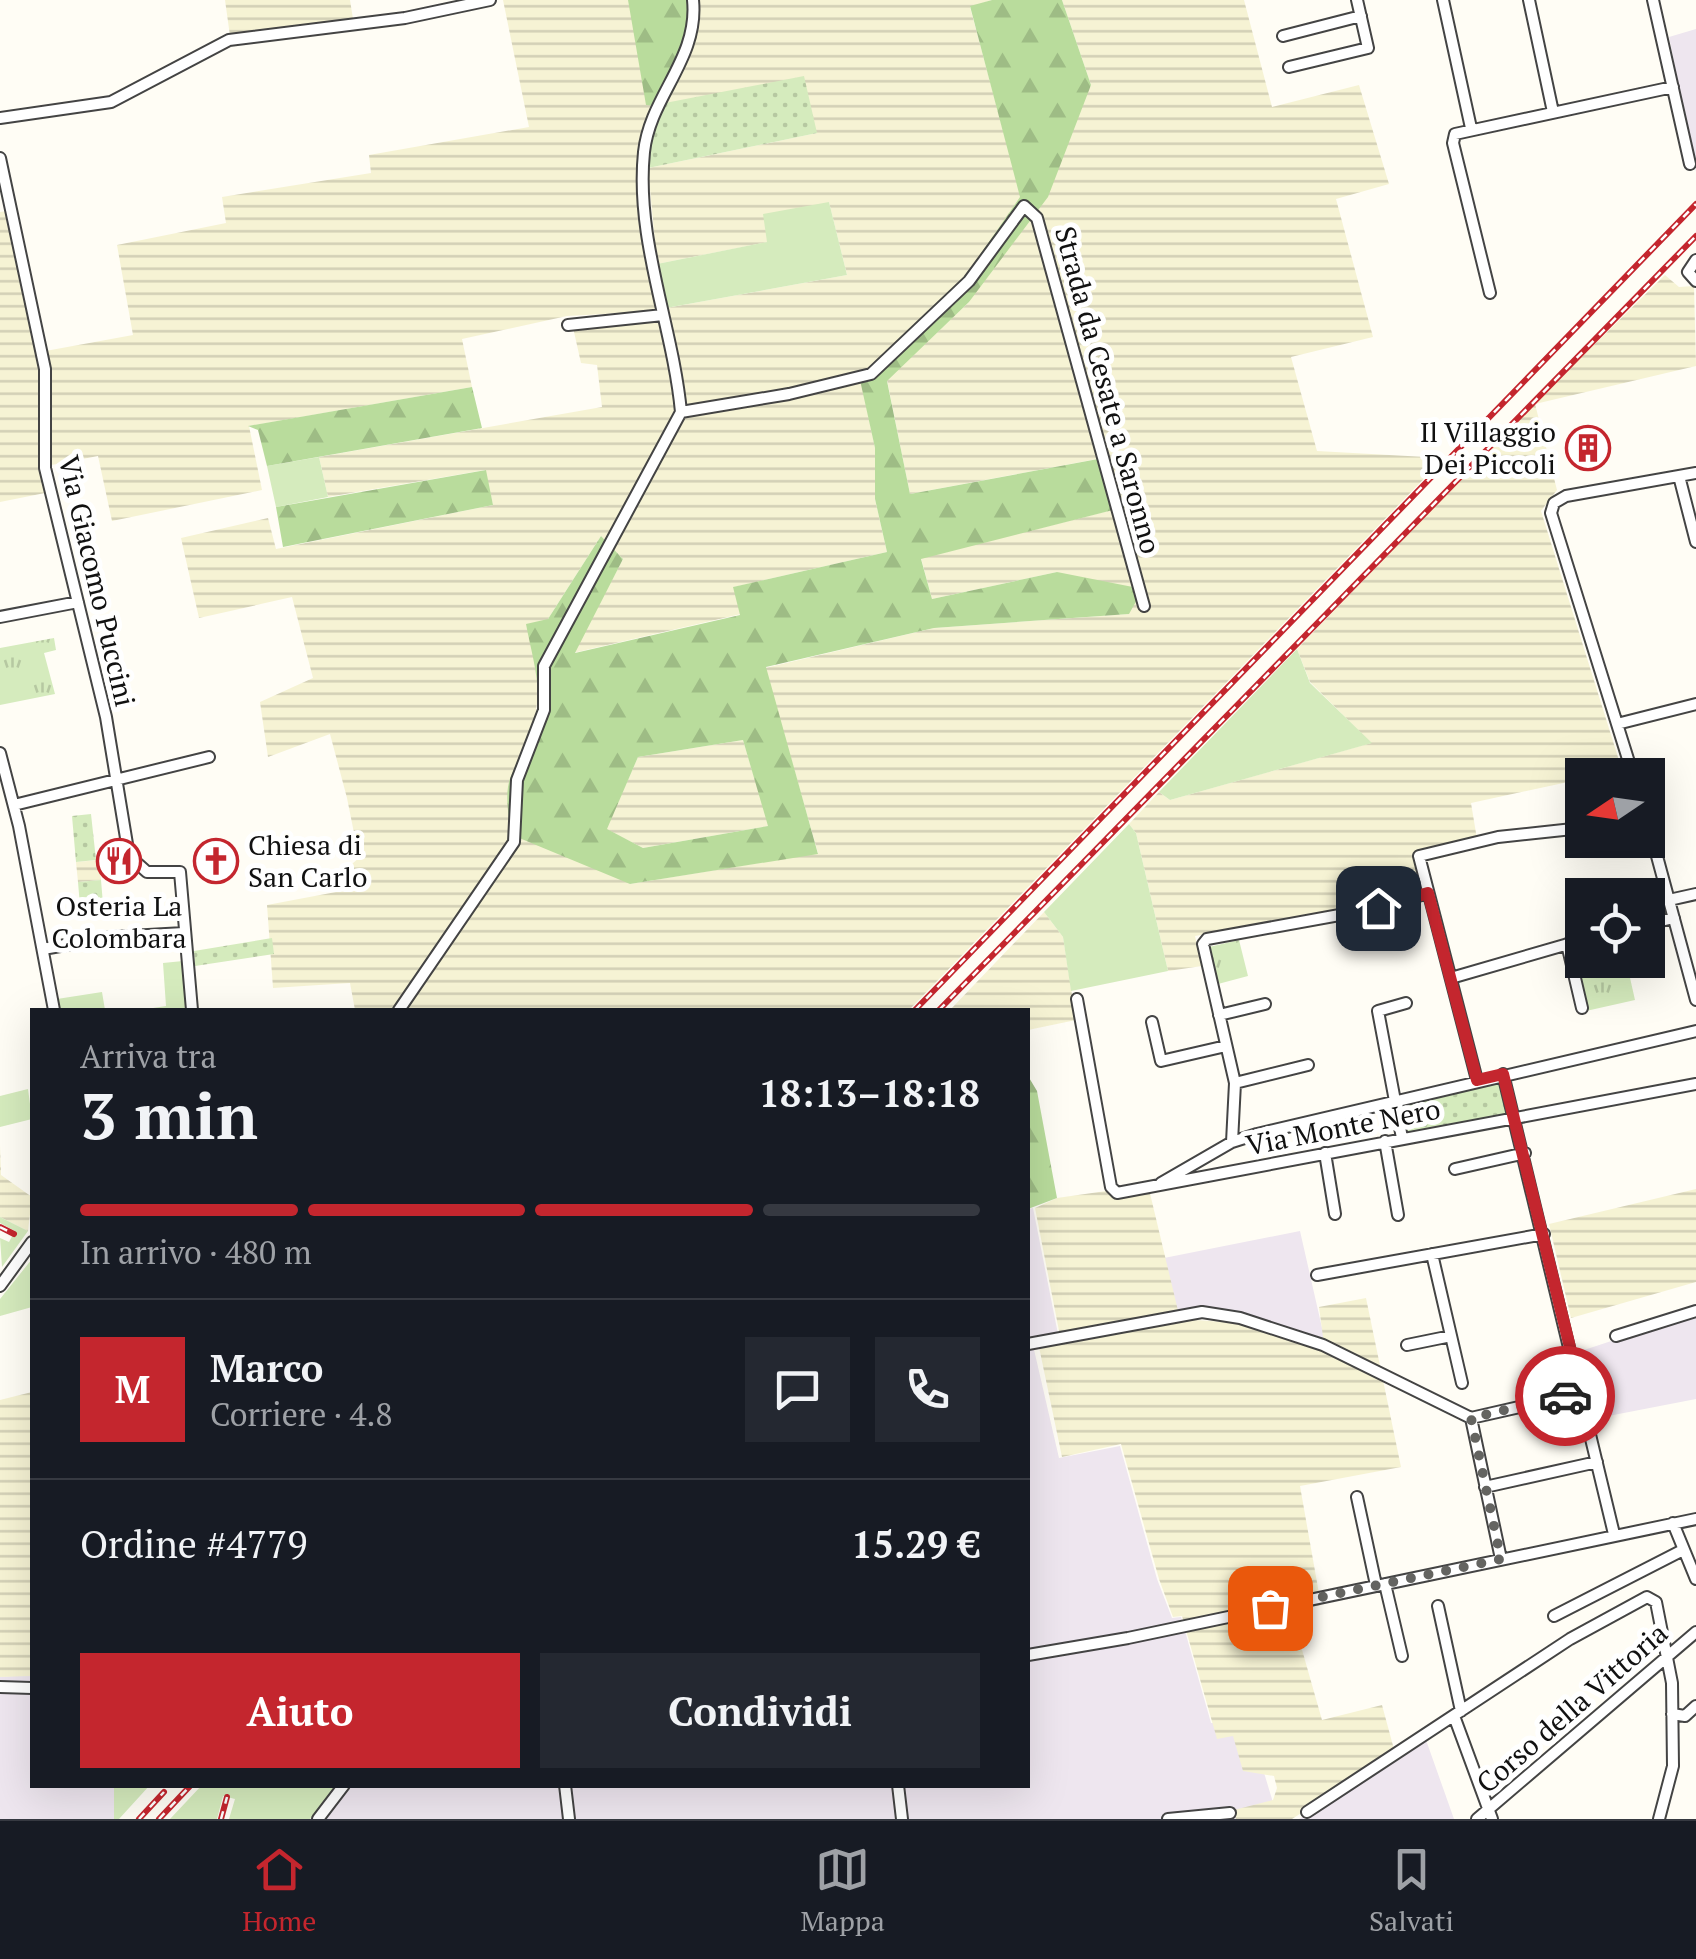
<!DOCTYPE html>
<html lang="it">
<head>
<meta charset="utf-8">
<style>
  :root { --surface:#171b24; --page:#242831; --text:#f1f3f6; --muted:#9ea1a6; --line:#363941; --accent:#c4262e }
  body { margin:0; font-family:"PT Serif",serif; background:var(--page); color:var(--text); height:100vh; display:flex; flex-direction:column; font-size:38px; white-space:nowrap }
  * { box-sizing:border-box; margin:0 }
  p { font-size:32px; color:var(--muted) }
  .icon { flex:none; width:55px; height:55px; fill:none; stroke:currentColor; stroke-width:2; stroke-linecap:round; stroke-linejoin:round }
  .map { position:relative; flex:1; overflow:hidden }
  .side { position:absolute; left:30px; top:1008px; width:1000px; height:780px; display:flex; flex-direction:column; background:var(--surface); border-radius:0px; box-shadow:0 10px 40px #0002 }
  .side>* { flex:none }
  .needle { width:65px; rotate:257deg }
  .controls { position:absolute; left:1565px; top:758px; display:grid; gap:20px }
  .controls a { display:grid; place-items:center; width:100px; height:100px; border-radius:0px; background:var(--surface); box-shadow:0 10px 40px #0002; font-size:50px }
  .pin { position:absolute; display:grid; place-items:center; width:85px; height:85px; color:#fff; margin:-42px; border-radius:20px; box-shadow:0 5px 15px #0006 }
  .courier { position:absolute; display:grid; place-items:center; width:100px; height:100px; margin:-50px; border:8px solid #c4262e; border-radius:50%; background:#fff; color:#222; box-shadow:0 2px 12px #0007 }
  .overview em { font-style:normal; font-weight:700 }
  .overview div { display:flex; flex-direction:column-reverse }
  .overview { display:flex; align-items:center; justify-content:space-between; height:170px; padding:0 50px }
  h1 { font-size:65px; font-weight:700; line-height:75px }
  .bar { display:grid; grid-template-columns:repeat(4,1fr); gap:15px 10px; align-content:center; height:120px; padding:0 50px }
  .bar i { height:12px; border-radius:8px; background:var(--line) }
  .bar .on { background:var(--accent) }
  .bar p { grid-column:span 4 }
  .line { display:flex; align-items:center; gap:25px; padding:0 50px; border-top:2px solid var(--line) }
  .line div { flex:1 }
  .round { display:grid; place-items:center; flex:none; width:105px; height:105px; border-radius:0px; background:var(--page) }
  .cta { display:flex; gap:20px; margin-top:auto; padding:20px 50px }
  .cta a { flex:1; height:115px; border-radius:0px; background:var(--accent); color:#fff; font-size:40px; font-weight:700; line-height:115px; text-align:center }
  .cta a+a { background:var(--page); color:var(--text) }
  .tabs { display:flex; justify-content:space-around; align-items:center; height:140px; border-top:2px solid var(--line); background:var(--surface); font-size:28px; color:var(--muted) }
  .tabs a { display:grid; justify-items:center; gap:5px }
  .tabs .on { color:var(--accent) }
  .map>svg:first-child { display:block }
  .industrial { fill:#eee6ef }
  .farmland { fill:url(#farmland-rules) }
  .grass { fill:#d5ebbd }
  .forest { fill:url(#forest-firs); fill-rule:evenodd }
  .park { fill:url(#park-tufts) }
  .garden { fill:url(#garden-dots) }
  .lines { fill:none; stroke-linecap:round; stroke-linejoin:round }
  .minor-casing { stroke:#444; stroke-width:14 }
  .minor { stroke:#fff; stroke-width:10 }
  .rail-casing { stroke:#c4262e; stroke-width:6 }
  .rail { stroke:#fff; stroke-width:2.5; stroke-dasharray:8; stroke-linecap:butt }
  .done { stroke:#646461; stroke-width:10; stroke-dasharray:0 18 }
  .route { stroke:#c4262e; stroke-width:12 }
  .labels { text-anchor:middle; stroke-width:10; stroke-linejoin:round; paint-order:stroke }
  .street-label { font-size:28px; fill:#111; stroke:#fff }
  .poi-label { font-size:28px; fill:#111; stroke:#fff; text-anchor:end }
</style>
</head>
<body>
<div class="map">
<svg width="1696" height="1819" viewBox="0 0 1696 1819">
  <defs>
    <pattern id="farmland-rules" width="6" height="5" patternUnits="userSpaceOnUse" patternTransform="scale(2.5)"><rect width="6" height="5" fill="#f6f3d4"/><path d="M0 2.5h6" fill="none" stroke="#d2cfb5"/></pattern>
    <pattern id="forest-firs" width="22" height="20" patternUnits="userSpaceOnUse" patternTransform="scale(2.5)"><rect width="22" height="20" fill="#b9dc9c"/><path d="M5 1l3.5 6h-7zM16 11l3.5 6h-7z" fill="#9ebc85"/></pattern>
    <pattern id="park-tufts" width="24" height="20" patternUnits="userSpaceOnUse" patternTransform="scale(2.5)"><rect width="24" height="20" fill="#d5ebbd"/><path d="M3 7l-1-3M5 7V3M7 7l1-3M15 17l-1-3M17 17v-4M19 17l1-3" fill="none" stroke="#b6c8a1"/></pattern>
    <pattern id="garden-dots" width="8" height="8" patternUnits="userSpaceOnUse" patternTransform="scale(2.5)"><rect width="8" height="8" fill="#d5ebbd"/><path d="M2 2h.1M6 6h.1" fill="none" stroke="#b6c8a1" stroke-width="1.8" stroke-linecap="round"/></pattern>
  </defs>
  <rect width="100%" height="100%" fill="#fffdf5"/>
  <path class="industrial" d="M1696,29V172L1669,37Z
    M1033,1208L1058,1334L1032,1341L1059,1458L1120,1446L1157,1579L1172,1618L1181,1617L1211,1723H1249L1278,1819H310L337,1785H1028V1209Z
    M1300,1231L1325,1341L1242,1314L1201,1307L1177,1311L1164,1258Z
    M1696,1313V1399L1598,1418L1581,1351Z
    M27,1675L32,1676V1785H114V1819H0V1677Z
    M1426,1740L1454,1819H1299Z"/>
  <path class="farmland" d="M225,0H350L353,19L230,36Z
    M503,0H992L970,7L1021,197L964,278L861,380L875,448V499L887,552L734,587L741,614L573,653L623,559L601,536L548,619L534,726L630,884L818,853L765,668L934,628L1129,614L1057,572L932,599L921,558L1112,510L1097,459L910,494L887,380L969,302L1091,85L1062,0H1244L1272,107L1359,85L1389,184L1336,199L1373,337L1291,357L1317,451L1444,458L909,1010H355L350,983L273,988L267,905L336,892L334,879L359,858L347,798L330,734L268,757L260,702L313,678L292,597L199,618L181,538L268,518L276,549L493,505L485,470L328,497L319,457L602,407L597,365L581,363L572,323L667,318L666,308L847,275L829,202L768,242L657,264L648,168L817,133L665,103L640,147L659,311L567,316L462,339L472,387L249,426L262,490L112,521L98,456L41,467L45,493L0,502V212L7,211L40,352L133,335L117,245L226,223L222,197L371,173L369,155L529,127Z
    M1665,275L1679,287L1694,286L1696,366L1535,404L1557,490L1541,511L1622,770L1582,775V779L1471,803L1477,839L1415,852L1422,891L1375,905L1195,936L1202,966L1168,971L1136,833L1129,824L1159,792L1170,800L1371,743L1310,682L1297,649L1535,403Z
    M743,740L769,826L643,848L606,829L638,757Z
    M99,860L101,880L78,882L76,862Z
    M1044,912L1063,937L1076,1020L1028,1030V1010H950Z
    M0,1145L1,1175L32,1197L28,1231L0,1217Z
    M1148,1185L1180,1319L1239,1323L1325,1352L1319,1307L1366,1298L1401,1467L1300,1486L1321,1605L1291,1611L1322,1720L1382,1705L1395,1753L1292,1819H1236L1234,1810L1273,1800L1277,1788L1274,1776L1243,1771L1233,1736L1217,1739L1182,1616L1173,1617L1159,1579L1121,1444L1062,1457L1039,1347L1061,1341L1035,1208L1057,1198Z
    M1696,1189V1282L1571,1318L1549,1224Z
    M32,1392V1676L0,1677V1400Z"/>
  <path class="grass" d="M829,202L847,275L666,308L657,264L767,242L763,214Z
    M319,457L328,497L276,507L267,466Z
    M1297,649L1310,683L1372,743L1170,800L1159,792Z
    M1129,824L1136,833L1168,971L1071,991L1063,937L1044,912Z
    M183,961L186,1010H140L166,1006L163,963Z
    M102,992L105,1010H59L57,999Z
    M28,1089L32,1119L0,1127V1096Z
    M0,1217L28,1231L2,1267L0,1238L9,1242L15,1231L0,1223Z
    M32,1259V1307L0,1316V1299Z
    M114,1785H150L119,1819H114Z
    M202,1785H337L310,1819H229L235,1799L223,1796L217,1819H170Z"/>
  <path class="forest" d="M628,0H690V35L655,106L646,105Z
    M992,0H1062L1091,85L1048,197L969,302L887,381L910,494L1098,459L1113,510L921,559L932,599L1057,572L1143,589L1129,614L934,628L766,667L818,854L630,884L512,835C498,765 518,780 534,724C544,691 532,657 526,624L548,619L601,536L623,559L575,653L740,615L733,587L887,552L875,499V448L860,380L964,278L1020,197L970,6ZM743,740L768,826L643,848L607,829L638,757Z
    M472,387L482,428L267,466L258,430L248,426Z
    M486,470L493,505L283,547L276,507Z
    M1028,1076L1037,1091L1057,1198L1028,1209Z"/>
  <path class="park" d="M54,638L56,650L44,653L55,694L0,705V648Z
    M1239,940L1248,976L1218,984L1209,947Z
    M1582,943V960H1626L1635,1000L1586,1011L1572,946Z"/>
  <path class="garden" d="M804,76L817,133L648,168V150L665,103Z
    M91,814L96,860L76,862L72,816Z
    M101,880L104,916L81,918L78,882Z
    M272,938L274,954L195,966L194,951Z
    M1499,1082L1507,1115L1406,1135L1401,1104Z"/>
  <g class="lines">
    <defs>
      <path id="minor" d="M1443,0L1471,128
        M1529,0L1553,112
        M1653,0L1690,164
        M1283,36L1361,16
        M1289,67L1368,48L1357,0
        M0,118L111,102L229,40L405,18L490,0
        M0,158L45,369V468L106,717L129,856L147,872H180L192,1010
        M1696,260L1688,272L1696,281
        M1490,293L1453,143L1455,134L1673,87
        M568,325L663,315
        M681,412L789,394L871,374L969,281L1024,206L1037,218L1144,606
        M681,412C673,326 635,240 644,152C650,96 699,59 693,0
        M1679,476L1696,542
        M0,617L78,602
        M1617,724L1696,704
        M0,753L19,826L54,1010
        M1633,775L1551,513L1554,503L1566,496L1696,473
        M14,805L209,757
        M1648,823L1696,1000
        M1669,900L1696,894
        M1648,924L1674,918
        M1567,944L1582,1008
        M43,949L112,937L184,933
        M1451,978L1582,940
        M1077,999L1111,1187L1117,1193L1696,1084
        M399,1010L514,842L517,780L544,710V666L681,412
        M1219,1015L1265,1004
        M1152,1022L1161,1061L1226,1046
        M1503,1074L1614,1534
        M1477,1080L1419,856L1498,837L1582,828
        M1235,1083L1308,1065
        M1402,1138L1378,1011L1406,1003
        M1385,1141L1398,1215
        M1232,1142L1235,1083L1203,944L1207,939L1378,908L1428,893
        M1325,1153L1335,1214
        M1455,1169L1525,1153
        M1161,1183L1232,1142L1257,1134L1696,1031
        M1432,1254L1462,1383
        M1317,1275L1544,1234
        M0,1286L32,1242
        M1616,1336L1696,1311
        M1028,1344L1202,1312L1240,1318L1323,1345L1471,1418L1501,1559
        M1407,1345L1451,1336
        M1471,1418L1581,1393
        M1485,1487L1597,1462
        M1357,1497L1376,1585
        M1673,1523L1696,1579
        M1385,1584L1402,1656
        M1438,1606L1461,1711
        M1554,1616L1683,1550
        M1028,1655L1128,1638L1696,1519
        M0,1687L32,1688
        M1672,1714L1685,1716L1696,1706
        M1454,1716L1492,1819
        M565,1785L569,1819
        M898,1785L902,1819
        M1307,1812L1570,1639L1647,1597L1656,1602L1672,1683L1673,1766L1659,1819
        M318,1819L344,1785
        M1168,1819L1230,1813
        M1477,1819L1696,1632"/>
    </defs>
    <use href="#minor" class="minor-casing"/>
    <use href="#minor" class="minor"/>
    <defs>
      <path id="rail" d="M915,1010L1696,204
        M939,1010L1696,236
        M0,1227L14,1234
        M139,1819L164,1792
        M159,1819L191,1785
        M221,1819L227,1797"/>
    </defs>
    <use href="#rail" class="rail-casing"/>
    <use href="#rail" class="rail"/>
  </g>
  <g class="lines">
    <path class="done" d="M1270,1608L1501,1559L1471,1418L1565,1396"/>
    <path class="route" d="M1378,908L1428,893L1477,1080L1503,1074L1581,1392L1565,1396"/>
  </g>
  <defs>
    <symbol id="building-ring" viewBox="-11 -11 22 22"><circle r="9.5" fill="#fff" stroke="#c4262e" stroke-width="1.5"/><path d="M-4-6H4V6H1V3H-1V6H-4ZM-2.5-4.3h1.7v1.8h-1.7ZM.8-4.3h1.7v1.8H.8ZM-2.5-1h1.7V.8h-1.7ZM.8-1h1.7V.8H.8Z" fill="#c4262e"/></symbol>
    <symbol id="restaurant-ring" viewBox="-11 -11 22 22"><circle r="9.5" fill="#fff" stroke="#c4262e" stroke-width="1.5"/><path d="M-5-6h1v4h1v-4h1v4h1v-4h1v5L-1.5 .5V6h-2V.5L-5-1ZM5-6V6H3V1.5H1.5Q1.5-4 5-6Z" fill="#c4262e"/></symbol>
    <symbol id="church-ring" viewBox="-11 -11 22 22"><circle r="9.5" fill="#fff" stroke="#c4262e" stroke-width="1.5"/><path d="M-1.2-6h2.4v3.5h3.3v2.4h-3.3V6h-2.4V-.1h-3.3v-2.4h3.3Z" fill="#c4262e"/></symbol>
  </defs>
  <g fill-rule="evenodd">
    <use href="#building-ring" x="1563" y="423" width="50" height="50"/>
    <use href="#restaurant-ring" x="94" y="836" width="50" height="50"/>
    <use href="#church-ring" x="191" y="836" width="50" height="50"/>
  </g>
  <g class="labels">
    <g class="street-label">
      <text transform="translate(1108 390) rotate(75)" y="10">Strada da Cesate a Saronno</text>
      <text transform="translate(97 581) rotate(77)" y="10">Via Giacomo Puccini</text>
      <text transform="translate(1343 1127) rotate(-11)" y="10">Via Monte Nero</text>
      <text transform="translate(1572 1708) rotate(-41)" y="10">Corso della Vittoria</text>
    </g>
    <g class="poi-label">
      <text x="1556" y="442">Il Villaggio<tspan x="1556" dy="32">Dei Piccoli</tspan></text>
      <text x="248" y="855" text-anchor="start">Chiesa di<tspan x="248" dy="32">San Carlo</tspan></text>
      <text x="119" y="916" text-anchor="middle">Osteria La<tspan x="119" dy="32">Colombara</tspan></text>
    </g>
  </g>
</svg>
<div class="controls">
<a><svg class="needle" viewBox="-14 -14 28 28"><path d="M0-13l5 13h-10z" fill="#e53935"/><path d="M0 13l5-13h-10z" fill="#9ea1a6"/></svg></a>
<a><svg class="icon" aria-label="locate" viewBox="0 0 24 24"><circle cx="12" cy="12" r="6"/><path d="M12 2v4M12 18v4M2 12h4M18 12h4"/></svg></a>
</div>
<div class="pin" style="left:1270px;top:1608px;background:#ea580c"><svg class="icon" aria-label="bag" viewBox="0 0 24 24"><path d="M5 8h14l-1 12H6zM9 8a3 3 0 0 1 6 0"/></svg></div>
<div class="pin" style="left:1378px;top:908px;background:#1f2937"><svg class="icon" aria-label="home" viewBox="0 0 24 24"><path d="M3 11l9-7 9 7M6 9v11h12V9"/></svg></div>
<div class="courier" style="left:1565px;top:1396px"><svg class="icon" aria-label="car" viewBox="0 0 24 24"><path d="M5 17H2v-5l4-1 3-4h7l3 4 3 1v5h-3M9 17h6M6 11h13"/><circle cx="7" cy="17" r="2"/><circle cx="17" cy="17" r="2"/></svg></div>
<section class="side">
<div class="overview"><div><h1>3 min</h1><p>Arriva tra</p></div><em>18:13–18:18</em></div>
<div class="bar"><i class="on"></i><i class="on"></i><i class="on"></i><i></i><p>In arrivo · 480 m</p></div>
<div class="line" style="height:180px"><b class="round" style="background:var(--accent);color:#fff">M</b><div><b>Marco</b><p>Corriere · 4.8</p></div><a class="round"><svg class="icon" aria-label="chat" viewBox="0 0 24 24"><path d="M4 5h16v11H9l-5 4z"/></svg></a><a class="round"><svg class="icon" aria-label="phone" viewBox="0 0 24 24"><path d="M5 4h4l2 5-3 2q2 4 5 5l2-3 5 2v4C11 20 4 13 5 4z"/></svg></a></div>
<div class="line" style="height:130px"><div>Ordine #4779</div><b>15.29 €</b></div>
<div class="cta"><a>Aiuto</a><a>Condividi</a></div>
</section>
</div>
<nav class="tabs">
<a class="on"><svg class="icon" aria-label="home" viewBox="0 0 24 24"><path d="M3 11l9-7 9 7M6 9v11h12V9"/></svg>Home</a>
<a><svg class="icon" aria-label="map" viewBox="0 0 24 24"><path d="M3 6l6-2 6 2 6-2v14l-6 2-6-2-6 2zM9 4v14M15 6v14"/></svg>Mappa</a>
<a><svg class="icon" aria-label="saved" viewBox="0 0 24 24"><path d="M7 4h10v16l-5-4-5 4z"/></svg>Salvati</a>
</nav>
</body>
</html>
